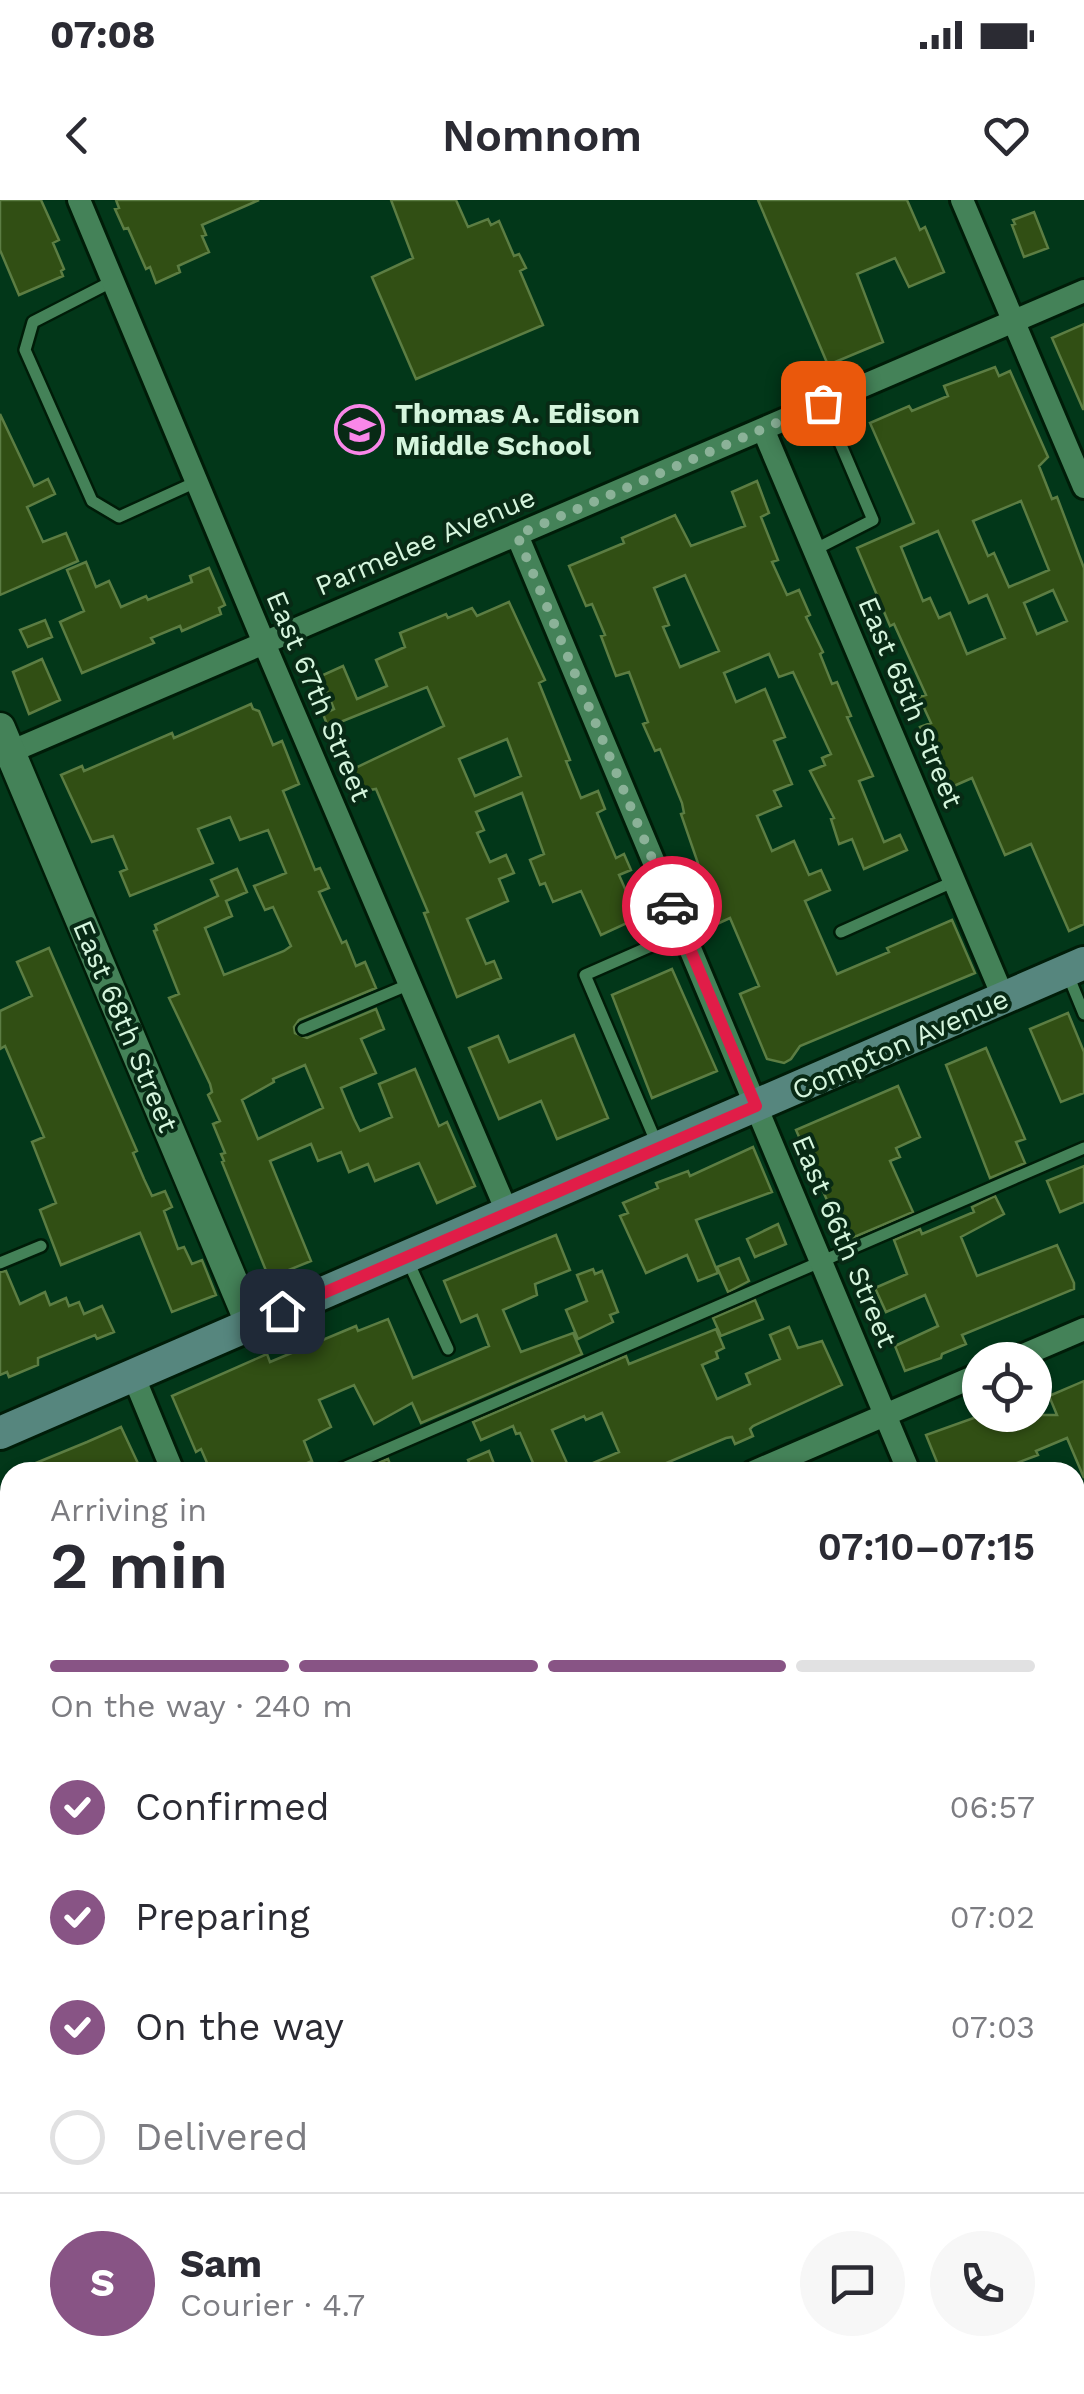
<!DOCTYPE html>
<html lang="en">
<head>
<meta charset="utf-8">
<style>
  :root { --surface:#fff; --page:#f7f7f7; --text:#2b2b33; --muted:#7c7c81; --line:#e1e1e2; --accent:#885485 }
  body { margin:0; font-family:"Work Sans",sans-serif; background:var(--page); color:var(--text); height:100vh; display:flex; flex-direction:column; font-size:38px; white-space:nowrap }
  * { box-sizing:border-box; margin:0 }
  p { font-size:32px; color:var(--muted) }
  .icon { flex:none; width:55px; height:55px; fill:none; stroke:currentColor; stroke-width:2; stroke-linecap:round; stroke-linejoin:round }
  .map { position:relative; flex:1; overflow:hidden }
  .sheet { position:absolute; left:0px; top:1262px; width:1085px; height:932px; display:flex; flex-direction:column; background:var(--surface); border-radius:30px 30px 0 0; box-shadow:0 2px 8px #0004 }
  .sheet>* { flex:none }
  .tools { position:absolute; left:962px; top:1142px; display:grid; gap:20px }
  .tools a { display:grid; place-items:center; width:90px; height:90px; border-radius:50%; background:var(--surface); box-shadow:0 2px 8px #0004; font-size:50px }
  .pin { position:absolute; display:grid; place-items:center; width:85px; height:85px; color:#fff; margin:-42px; border-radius:20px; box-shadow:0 5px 15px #0006 }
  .courier { position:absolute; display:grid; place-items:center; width:100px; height:100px; margin:-50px; border:8px solid #e11d48; border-radius:50%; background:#fff; color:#222; box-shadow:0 2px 12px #0007 }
  .headline em { font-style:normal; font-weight:600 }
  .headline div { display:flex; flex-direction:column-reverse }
  .headline { display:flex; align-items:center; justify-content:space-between; height:170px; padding:0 50px }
  h1 { font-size:65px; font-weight:600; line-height:75px }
  .bar { display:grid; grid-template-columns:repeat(4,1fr); gap:15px 10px; align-content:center; height:120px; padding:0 50px }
  .bar i { height:12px; border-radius:8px; background:var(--line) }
  .bar .current { background:var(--accent) }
  .bar p { grid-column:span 4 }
  .line { display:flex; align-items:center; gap:25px; padding:0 50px; border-top:2px solid var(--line) }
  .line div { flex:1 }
  .round { display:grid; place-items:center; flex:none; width:105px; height:105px; border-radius:52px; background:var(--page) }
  ol { padding:0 50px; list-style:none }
  li { display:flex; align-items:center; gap:30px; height:110px }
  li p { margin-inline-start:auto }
  li .icon { padding:10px; border-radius:50%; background:var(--accent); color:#fff; stroke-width:4 }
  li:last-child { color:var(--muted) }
  li i { width:55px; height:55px; border:5px solid var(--line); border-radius:50% }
  .status { display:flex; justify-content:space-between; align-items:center; height:70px; padding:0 50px; background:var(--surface); direction:ltr }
  .status svg { height:28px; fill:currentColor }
  header { display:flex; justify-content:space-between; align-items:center; height:130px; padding:0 50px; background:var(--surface); font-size:45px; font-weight:600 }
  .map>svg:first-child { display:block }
  .building { fill:#314f14; stroke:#5c7d43; stroke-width:2.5; fill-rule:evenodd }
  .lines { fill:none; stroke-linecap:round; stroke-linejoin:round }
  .service-casing { stroke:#001c08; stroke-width:16 }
  .minor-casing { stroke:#001c08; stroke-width:28 }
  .tertiary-casing { stroke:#001c08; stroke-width:35 }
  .secondary-casing { stroke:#001c08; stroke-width:38 }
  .service { stroke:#448258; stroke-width:11 }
  .minor { stroke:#448258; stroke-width:22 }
  .tertiary { stroke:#448258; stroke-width:30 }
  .secondary { stroke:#56867e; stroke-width:32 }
  .tram { stroke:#82aa90; stroke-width:2.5 }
  .rail { stroke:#82aa90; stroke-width:6; stroke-dasharray:20 10; stroke-linecap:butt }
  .done { stroke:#8bb298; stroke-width:10; stroke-dasharray:0 18 }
  .route { stroke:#e11d48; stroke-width:12 }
  .labels { text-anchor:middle; stroke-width:8; stroke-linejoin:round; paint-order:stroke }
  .poi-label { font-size:28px; font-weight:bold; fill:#d5f5dd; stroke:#082a15; text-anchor:start }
  .street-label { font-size:28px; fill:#d5f5dd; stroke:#082a15 }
</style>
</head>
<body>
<div class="status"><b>07:08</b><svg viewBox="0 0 49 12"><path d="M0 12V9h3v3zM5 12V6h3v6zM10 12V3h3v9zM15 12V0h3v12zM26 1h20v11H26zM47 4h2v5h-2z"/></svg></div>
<header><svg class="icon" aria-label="back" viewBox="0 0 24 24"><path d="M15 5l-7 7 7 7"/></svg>Nomnom<svg class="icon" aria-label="heart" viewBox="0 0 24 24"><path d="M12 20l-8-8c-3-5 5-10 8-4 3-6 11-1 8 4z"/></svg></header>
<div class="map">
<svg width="1084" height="2194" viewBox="0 0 1084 2194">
  <rect width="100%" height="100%" fill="#023719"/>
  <path class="building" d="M0,0H41L59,40L53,43L64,69L61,71L63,76L19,95L0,50Z
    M116,0H259L202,25L206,35L202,36L209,52L178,66L180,72L156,83L150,67L146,69L128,28L124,29L115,9L119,8Z
    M391,0H456L468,27L488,19L491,25L499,21L514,56L519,54L526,68L520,71L543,125L416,179L372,77L413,58Z
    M758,0H907L920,30L925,27L944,72L909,87L895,58L857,74L883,142L828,165Z
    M1034,12L1048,48L1024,57L1012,25L1015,24L1013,20Z
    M1084,124V209H1083L1052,138Z
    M995,167L999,176L1010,171L1048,257L1039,266L1052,299L1057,297L1084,368V724L1069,731L1031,644L1005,655L972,578L947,589L920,527L931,523L919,497L926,495L894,424L890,426L857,348L914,323L870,223L909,206L912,211L948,196L944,186ZM1021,301L1049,370L1009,387L994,353L988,356L973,321ZM938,331L969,403L987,395L1005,438L967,454L950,413L939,418L930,398L923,401L901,347ZM1053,390L1067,421L1037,434L1024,403Z
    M0,214L34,286L48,279L55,294L27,307L43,342L66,333L78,361L0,395Z
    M757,281L769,313L761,317L778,360L772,362L787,395L799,390L810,415L806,417L823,452L820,454L832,484L837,482L851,516L847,517L873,576L859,581L884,642L900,635L907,650L864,669L852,639L839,644L831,619L834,618L810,571L825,565L822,558L831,554L793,472L779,477L769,454L724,473L736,502L765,489L785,537L774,541L792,584L774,591L781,606L757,616L772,651L794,641L809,675L821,670L830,690L805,701L837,774L889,752L887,748L952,720L975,773L800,846L791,859L784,863L767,859L740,794L759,786L730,718L717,724L696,674L701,672L681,614L684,613L682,603L660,549L655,551L643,524L648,522L629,472L616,476L601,436L605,435L592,404L586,406L569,366L624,343L622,338L675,315L691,346L745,326L732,292ZM685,375L719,451L680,467L663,427L669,425L654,388Z
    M86,362L96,387L109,381L121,407L146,396L148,400L192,382L190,376L209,368L225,405L219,408L221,414L182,431L180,426L151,438L154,443L82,473L60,422L84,411L67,370Z
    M509,402L545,480L539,483L570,560L566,561L581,598L598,591L605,609L597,613L616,658L624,654L631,670L619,675L638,718L601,735L581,691L553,702L545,683L540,685L530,660L544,654L522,593L476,612L484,630L477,633L490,662L506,655L514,673L499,679L508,701L467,719L486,764L494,761L501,778L457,797L424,713L428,712L376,589L363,591L353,569L444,526L427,487L328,527L323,514L334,509L321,476L343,466L357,499L387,486L376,460L405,447L400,433L446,414L448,418L472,408L477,416ZM507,539L521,576L475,596L459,559Z
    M45,420L52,437L28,447L20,430Z
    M42,459L60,500L29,514L13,472Z
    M251,504L253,509L259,511L273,545L282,541L299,584L283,591L315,670L320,668L329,688L319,692L342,743L346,741L356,766L365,762L376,788L299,820L294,827L295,833L307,838L376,809L384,829L361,839L376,873L341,888L354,919L360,931L392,917L379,884L415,869L439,926L447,922L475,986L437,1003L419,963L375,981L368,964L349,972L341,952L318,961L311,944L270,961L311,1061L269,1078L222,962L224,961L221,954L225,953L213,924L220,921L208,895L212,892L210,884L169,798L179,794L154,731L157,730L155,725L218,696L211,680L237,669L247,692L226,701L232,716L205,728L224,775L284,751L291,746L273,707L265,710L254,686L286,673L268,630L240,640L230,617L198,629L213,663L130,696L120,672L127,669L113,636L92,642L61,575L82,566L84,571L172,533L174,538ZM305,865L323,908L258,939L242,900L274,882L273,879Z
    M49,748L137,951L133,953L144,979L152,996L165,991L172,1007L164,1011L178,1049L184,1047L192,1064L202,1060L216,1095L172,1112L140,1033L61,1065L40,1010L56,1003L32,942L44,937L5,846L0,849V811L32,796L17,762Z
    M672,769L717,871L652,898L612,795Z
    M1068,813L1084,852V893L1061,902L1030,829Z
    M574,835L608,918L557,939L541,901L499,919L469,848L498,836L509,862Z
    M986,848L1025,939L1016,942L1025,963L990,978L946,865Z
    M898,886L920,937L896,948L900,957L890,961L913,1012L845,1041L796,930Z
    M753,947L772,992L696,1020L718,1073L698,1081L687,1055L646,1073L620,1016L628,1013L623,1003L658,988L656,983L688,971L690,976Z
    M1084,966V1002L1060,1012L1047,981Z
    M995,996L1004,1014L961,1037L977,1076L1057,1045L1074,1083V1089L962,1135L966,1144L942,1154L941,1158L905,1171L895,1146L938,1126L925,1095L886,1112L875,1088L907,1074L894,1040L920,1029L922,1034L974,1012L972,1007Z
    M778,1024L786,1044L755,1057L747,1039Z
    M556,1035L570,1070L535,1084L537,1095L503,1110L521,1152L573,1133L582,1154L421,1223L412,1203L374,1224L354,1185L319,1200L331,1227L304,1241L312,1261L286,1272H211L201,1249L196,1252L172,1196L267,1154L270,1162L356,1126L358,1131L388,1119L413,1178L489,1146L477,1115L461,1122L444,1081Z
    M739,1058L749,1081L728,1092L717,1067Z
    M593,1069L595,1074L602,1071L618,1112L610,1115L613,1122L578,1139L566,1110L587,1101L577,1075Z
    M6,1071L20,1104L45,1092L50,1105L66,1098L69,1106L79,1102L84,1114L102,1106L114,1132L97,1139L95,1135L38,1158V1165L9,1177L7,1172L0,1175V1072Z
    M755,1100L763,1119L721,1136L713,1118Z
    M789,1127L798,1148L822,1141L842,1185L753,1226L750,1229L753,1236L735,1244L732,1237L726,1238L645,1272H572L619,1252L602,1213L586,1220L584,1216L552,1230L571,1272H537L520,1233L516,1234L513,1226L481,1240L473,1222L626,1156L629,1164L716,1129L724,1148L716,1152L718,1158L702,1165L717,1199L750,1184L746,1174L780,1159L770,1135Z
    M1084,1181V1278L1067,1238L1036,1251L1038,1255L1014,1264L1018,1272H941L926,1235L982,1215H1057L1049,1196Z
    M121,1227L142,1272H14L87,1242Z
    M489,1251L496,1269L473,1272L468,1260Z
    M388,1259L393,1272H356Z"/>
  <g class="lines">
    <defs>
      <path id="service" d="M113,81L33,122L25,150L92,301L119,317L196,282
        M814,350L873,320L823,203
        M841,732L955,681
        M1068,775L1084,814
        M303,829L410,784
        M657,944L585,775L683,732
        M408,1061L448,1149
        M0,1063L41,1046
        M334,1272L1084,948
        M1075,1323L1084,1319
        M0,1417L10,1412
        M1075,1709L1084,1705
        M0,1784L10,1780
        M0,2170L10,2166"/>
      <path id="minor" d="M79,0L264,443L508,1014
        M962,0L1084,287
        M763,229L1004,799
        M517,335L909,1272
        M10,552L1084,91
        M1012,1160L1084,1129
        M133,1175L173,1272
        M753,1272L980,1174
        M0,1598L10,1594
        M1075,1669L1084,1691
        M558,2185L563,2194"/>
      <path id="tertiary" d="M0,528L251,1125
        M1075,1509L1084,1506
        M1075,1895L1084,1891
        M0,1981L10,1977
        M381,2194L401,2185"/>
      <path id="secondary" d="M0,1233L1084,763"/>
    </defs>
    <use href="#service" class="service-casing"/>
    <use href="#minor" class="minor-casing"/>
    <use href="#tertiary" class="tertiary-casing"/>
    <use href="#secondary" class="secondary-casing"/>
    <use href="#service" class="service"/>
    <use href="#minor" class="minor"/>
    <use href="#tertiary" class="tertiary"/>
    <use href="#secondary" class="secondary"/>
    <path class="tram" d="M1075,2134L1084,2130
      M904,2194L925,2185
      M935,2194L956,2185"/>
    <path class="rail" d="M1075,2108L1084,2104
      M836,2194L857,2185
      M873,2194L894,2185"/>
  </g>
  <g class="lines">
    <path class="done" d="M672,706L517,335L823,203"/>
    <path class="route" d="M282,1111L756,906L672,706"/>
  </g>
  <defs>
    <symbol id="school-ring" viewBox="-11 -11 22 22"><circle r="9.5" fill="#082a15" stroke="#f987e9" stroke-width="1.5"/><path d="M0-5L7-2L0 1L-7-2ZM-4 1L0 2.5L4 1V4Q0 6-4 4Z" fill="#f987e9"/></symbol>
  </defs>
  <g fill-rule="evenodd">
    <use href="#school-ring" x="332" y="202" width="55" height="55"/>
  </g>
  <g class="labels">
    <g class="poi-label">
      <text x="395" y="223">Thomas A. Edison<tspan x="395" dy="32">Middle School</tspan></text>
    </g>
    <g class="street-label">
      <text transform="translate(425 341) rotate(-23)" y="10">Parmelee Avenue</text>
      <text transform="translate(319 496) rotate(67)" y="10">East 67th Street</text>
      <text transform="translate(911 502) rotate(67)" y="10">East 65th Street</text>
      <text transform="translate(126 826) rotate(67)" y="10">East 68th Street</text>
      <text transform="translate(900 844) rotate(-24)" y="10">Compton Avenue</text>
      <text transform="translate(845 1041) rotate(67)" y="10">East 66th Street</text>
    </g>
  </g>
</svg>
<div class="tools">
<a><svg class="icon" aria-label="locate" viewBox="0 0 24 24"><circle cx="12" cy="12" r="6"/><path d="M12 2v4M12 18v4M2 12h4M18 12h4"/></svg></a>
</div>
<div class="pin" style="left:823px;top:203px;background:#ea580c"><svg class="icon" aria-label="bag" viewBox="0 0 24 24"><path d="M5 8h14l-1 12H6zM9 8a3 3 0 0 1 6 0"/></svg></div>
<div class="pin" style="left:282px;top:1111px;background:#1f2937"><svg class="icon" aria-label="home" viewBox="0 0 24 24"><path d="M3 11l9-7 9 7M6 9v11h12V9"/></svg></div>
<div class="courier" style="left:672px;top:706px"><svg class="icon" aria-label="car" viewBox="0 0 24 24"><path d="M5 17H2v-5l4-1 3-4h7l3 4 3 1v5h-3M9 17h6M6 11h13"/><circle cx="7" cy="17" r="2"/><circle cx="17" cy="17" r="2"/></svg></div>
<section class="sheet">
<div class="headline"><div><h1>2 min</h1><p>Arriving in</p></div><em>07:10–07:15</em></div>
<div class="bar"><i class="current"></i><i class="current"></i><i class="current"></i><i></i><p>On the way · 240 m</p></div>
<ol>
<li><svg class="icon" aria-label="check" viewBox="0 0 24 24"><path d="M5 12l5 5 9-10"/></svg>Confirmed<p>06:57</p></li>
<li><svg class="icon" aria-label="check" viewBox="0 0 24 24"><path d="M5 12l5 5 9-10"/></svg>Preparing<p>07:02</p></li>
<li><svg class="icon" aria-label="check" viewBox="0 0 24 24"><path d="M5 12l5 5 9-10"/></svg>On the way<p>07:03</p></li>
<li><i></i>Delivered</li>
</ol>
<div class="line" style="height:180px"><b class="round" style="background:var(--accent);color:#fff">S</b><div><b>Sam</b><p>Courier · 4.7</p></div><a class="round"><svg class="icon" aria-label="chat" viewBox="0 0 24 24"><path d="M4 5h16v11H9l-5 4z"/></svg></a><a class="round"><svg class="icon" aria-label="phone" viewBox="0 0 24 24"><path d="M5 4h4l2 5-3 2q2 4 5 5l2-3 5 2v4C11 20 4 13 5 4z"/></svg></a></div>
</section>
</div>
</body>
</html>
